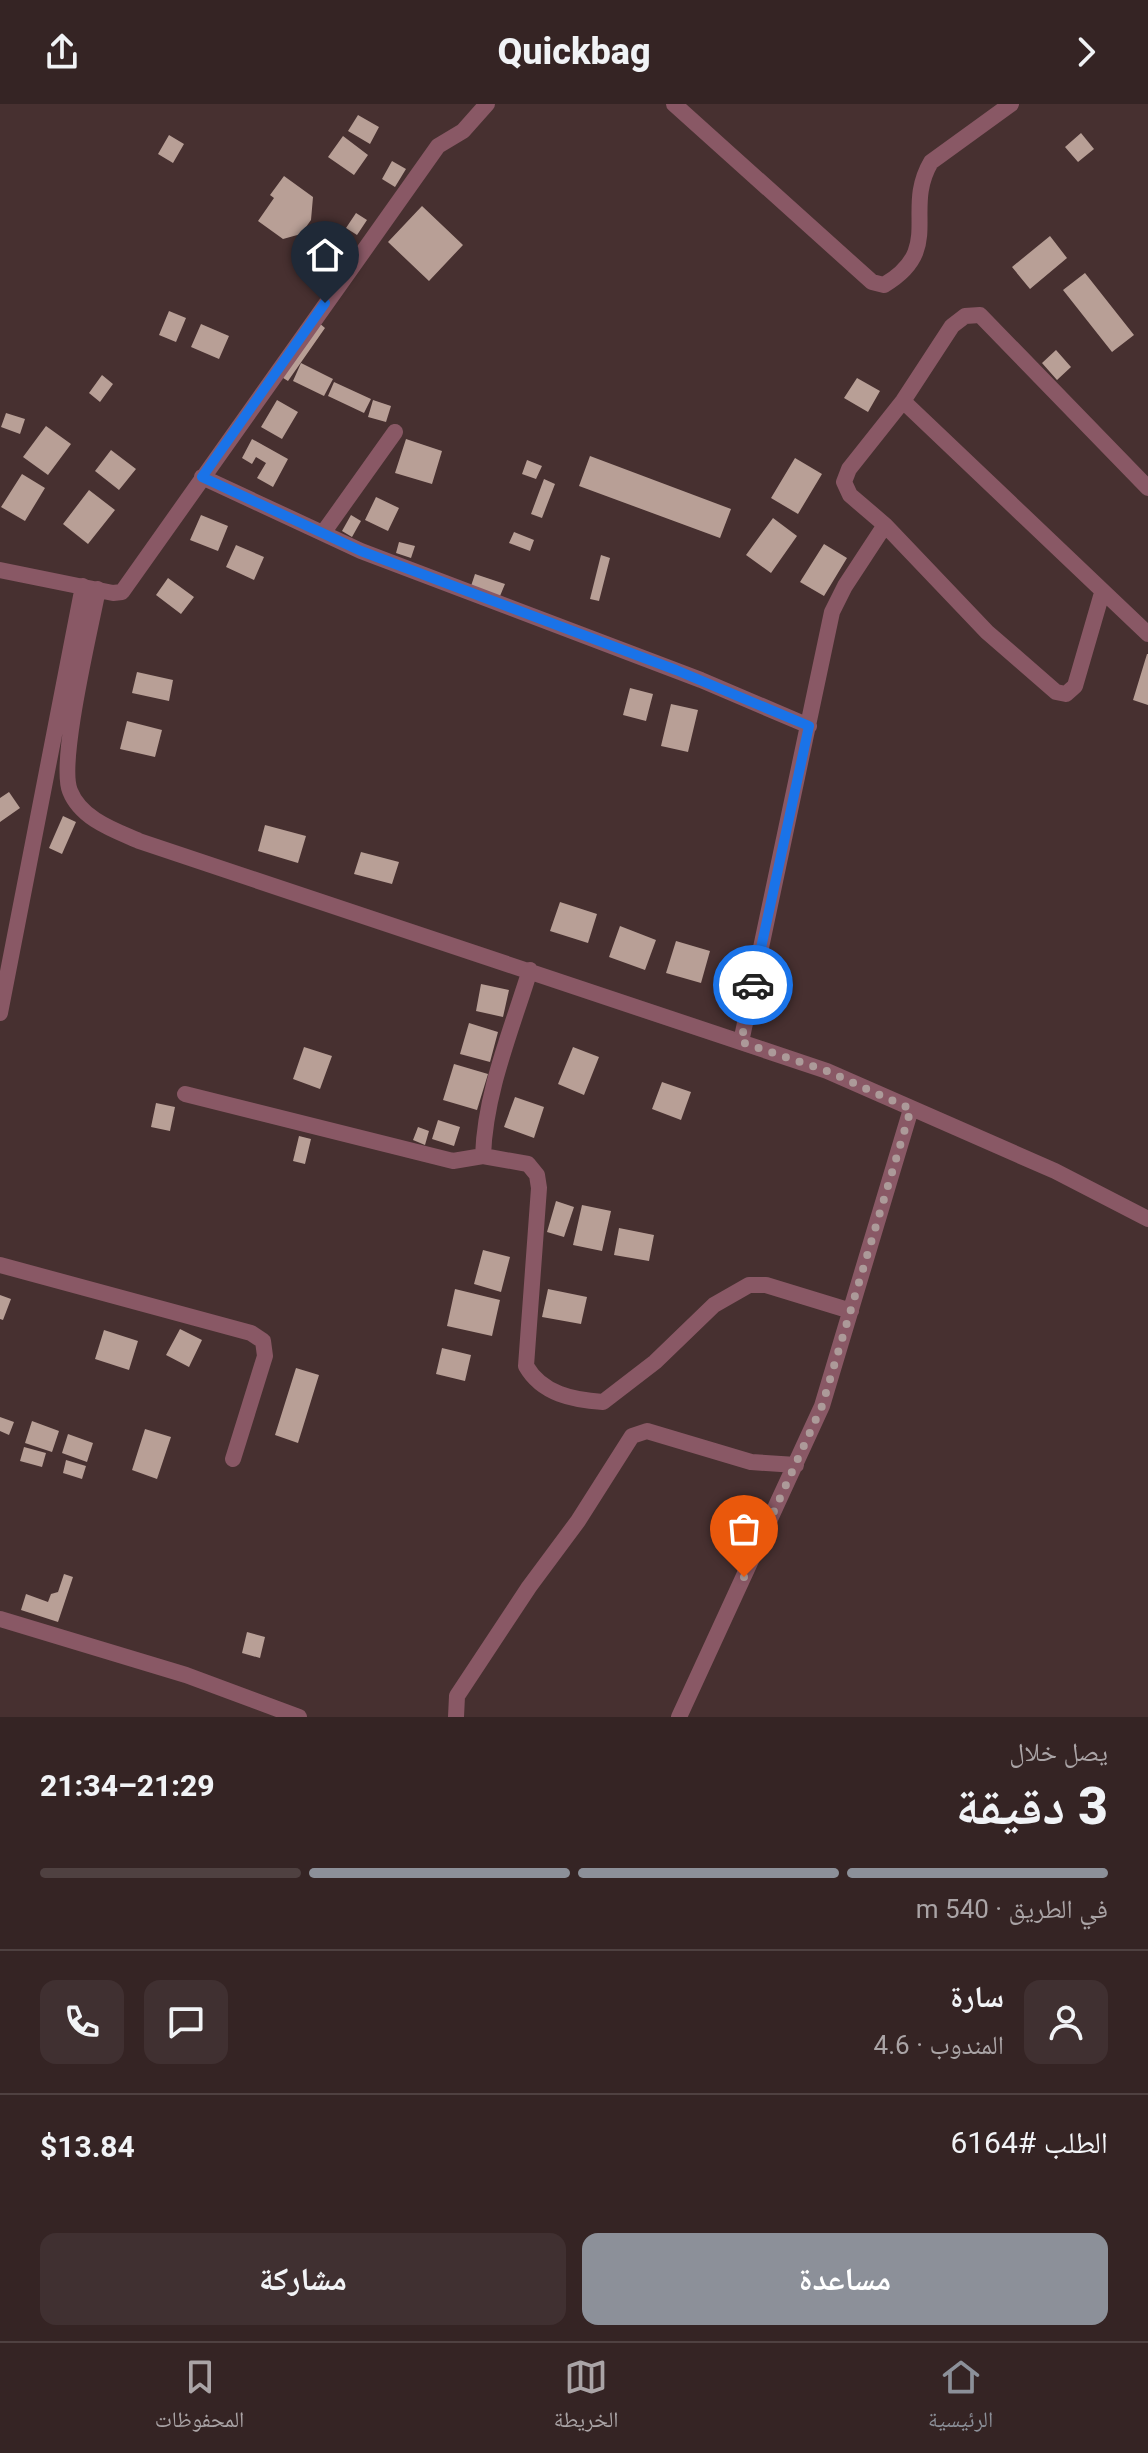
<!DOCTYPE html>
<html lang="ar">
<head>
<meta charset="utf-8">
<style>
  :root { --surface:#352424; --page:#403031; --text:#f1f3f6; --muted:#aaa4a6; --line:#4f4141; --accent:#8c9099 }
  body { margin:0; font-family:Roboto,"Noto Naskh Arabic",sans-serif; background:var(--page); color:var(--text); direction:rtl; height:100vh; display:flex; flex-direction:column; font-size:30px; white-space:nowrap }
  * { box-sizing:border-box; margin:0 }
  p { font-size:26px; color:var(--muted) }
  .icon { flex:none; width:44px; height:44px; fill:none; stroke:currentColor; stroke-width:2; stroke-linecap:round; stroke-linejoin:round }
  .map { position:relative; height:1613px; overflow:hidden; direction:ltr }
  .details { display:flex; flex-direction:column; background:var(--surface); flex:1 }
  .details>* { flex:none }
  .pin { position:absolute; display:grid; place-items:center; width:68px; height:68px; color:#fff; margin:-82px -34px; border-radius:50% 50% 50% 0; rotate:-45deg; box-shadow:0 0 8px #0007 }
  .pin .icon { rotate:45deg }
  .courier { position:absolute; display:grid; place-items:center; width:80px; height:80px; margin:-40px; border:6px solid #1a73e8; border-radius:50%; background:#fff; color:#222; box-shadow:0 2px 10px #0007 }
  .overview em { font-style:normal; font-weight:800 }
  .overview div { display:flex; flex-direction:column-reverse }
  .overview { display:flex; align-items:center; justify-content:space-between; height:136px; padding:0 40px }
  h1 { font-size:52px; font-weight:800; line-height:60px }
  .bar { display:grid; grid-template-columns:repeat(4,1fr); gap:12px 8px; align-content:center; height:96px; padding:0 40px }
  .bar i { height:10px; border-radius:6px; background:var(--line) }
  .bar .on { background:var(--accent) }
  .bar p { grid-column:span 4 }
  .line { display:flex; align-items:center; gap:20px; padding:0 40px; border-top:2px solid var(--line) }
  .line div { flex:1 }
  .round { display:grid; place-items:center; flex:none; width:84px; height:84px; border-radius:16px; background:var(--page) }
  .action { display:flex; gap:16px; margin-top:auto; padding:16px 40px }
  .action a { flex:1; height:92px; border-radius:16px; background:var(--accent); color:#fff; font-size:32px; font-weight:800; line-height:92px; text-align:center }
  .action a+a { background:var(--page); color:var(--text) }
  header { display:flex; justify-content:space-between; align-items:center; height:104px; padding:0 40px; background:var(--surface); font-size:36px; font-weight:800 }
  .tab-bar { display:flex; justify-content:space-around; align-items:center; height:112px; border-top:2px solid var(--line); background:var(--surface); font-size:22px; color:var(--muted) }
  .tab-bar a { display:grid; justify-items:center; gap:4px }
  .tab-bar .on { color:var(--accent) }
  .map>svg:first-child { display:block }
  .building { fill:#b89f96 }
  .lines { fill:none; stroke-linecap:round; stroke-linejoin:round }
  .minor { stroke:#895865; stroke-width:16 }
  .done { stroke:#ac9a99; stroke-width:8; stroke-dasharray:0 14.4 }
  .route { stroke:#1a73e8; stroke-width:10 }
</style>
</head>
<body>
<header><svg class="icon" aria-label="forward" viewBox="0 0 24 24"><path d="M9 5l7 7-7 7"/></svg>Quickbag<svg class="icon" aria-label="share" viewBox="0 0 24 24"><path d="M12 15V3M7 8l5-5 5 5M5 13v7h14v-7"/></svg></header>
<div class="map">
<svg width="1148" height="1613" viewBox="0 0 1148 1613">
  <rect width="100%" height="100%" fill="#473030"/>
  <path class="building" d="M358,11L379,23L370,40L348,27Z
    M1081,29L1094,45L1078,58L1065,43Z
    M169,31L184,40L173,59L158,50Z
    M343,32L368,51L354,71L328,53Z
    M392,57L406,65L395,83L382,75Z
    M284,72L313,93L311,116L301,130L283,135L258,117L274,94L270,91Z
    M422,102L463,141L429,177L388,138Z
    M356,109L367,116L357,131L346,124Z
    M1050,132L1067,154L1030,185L1012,163Z
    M323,140L340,150L333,162L316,152Z
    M1085,169L1134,231L1112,248L1063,186Z
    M169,207L186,214L176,238L159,231Z
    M318,218L325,224L288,277L280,272Z
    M201,220L229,232L219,255L191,243Z
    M1056,246L1071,263L1057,276L1042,259Z
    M301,259L333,275L324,292L293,277Z
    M102,271L113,280L100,298L89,289Z
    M857,274L880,287L868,308L844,294Z
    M334,278L371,295L364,309L328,292Z
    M277,296L298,308L282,335L261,323Z
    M373,296L391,302L386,318L368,313Z
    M6,309L25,315L20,330L1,323Z
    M46,322L71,340L48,371L23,353Z
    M252,335L288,355L273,383L257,374L266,359L256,353L252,360L242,354Z
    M406,335L442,347L432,380L395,369Z
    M111,346L136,365L119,386L95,367Z
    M590,352L731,405L720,434L579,382Z
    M795,354L822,370L798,410L771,394Z
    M527,356L542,362L536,375L522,370Z
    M22,370L45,384L25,417L1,403Z
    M544,375L555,380L542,414L531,410Z
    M89,386L115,406L88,440L63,420Z
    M376,393L399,404L388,427L365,416Z
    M201,411L228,422L218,447L190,436Z
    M351,411L361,417L352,433L342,427Z
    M773,414L797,432L771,469L746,451Z
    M514,428L534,436L530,447L509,439Z
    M399,438L415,442L411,454L396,449Z
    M824,440L847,454L824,492L800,478Z
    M236,441L264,453L254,476L226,463Z
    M601,451L610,454L599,497L590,495Z
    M475,470L505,480L500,492L471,482Z
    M168,474L194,493L181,510L156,491Z
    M1147,550H1148V601L1133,596Z
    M137,568L173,576L169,597L132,589Z
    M630,584L653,590L646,617L623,611Z
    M671,600L698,606L688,648L661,642Z
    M127,617L162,626L155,653L120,645Z
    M9,688L20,704L0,718V694Z
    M63,712L76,718L62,750L49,744Z
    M265,721L306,732L298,759L258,747Z
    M361,748L399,758L392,780L354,770Z
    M560,798L597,810L588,839L550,827Z
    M620,822L656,836L645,866L609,853Z
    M676,837L710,847L701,879L666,869Z
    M481,880L509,886L503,913L476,907Z
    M469,919L498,928L490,958L460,950Z
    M304,943L332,952L320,985L293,975Z
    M573,943L599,953L584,991L558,980Z
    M454,960L488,970L477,1006L443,996Z
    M662,978L691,988L681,1016L652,1005Z
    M515,993L544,1003L534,1034L504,1023Z
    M156,999L175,1003L170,1027L151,1023Z
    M438,1016L460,1023L454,1042L432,1035Z
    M418,1023L429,1027L425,1041L413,1036Z
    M299,1032L311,1035L305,1060L293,1057Z
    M556,1097L574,1103L564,1133L547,1128Z
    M582,1101L611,1107L602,1147L573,1141Z
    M619,1124L654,1131L649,1157L614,1151Z
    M483,1146L510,1153L501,1188L474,1180Z
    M455,1185L500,1196L492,1232L447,1222Z
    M548,1185L587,1193L581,1220L542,1213Z
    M0,1191L11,1195L3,1216L0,1215Z
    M180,1225L202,1236L189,1263L166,1251Z
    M104,1226L138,1237L129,1266L95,1255Z
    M442,1244L471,1251L465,1277L436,1270Z
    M296,1264L319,1271L298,1339L275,1331Z
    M0,1313L14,1318L9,1331L0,1327Z
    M32,1317L59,1327L52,1348L25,1339Z
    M145,1325L171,1333L157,1375L132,1366Z
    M68,1330L93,1339L87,1358L62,1349Z
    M24,1343L46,1349L42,1363L20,1357Z
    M66,1356L86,1362L82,1375L63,1369Z
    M64,1470L73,1473L58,1518L21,1506L26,1490L48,1498L51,1490L58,1488Z
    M247,1528L265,1533L260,1554L242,1549Z"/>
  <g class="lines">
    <path class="minor" d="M674,0L872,178L884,181C945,145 902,107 931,58L1011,0
      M903,297L1148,530
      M202,373L361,447L701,576L809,622
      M323,429L395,328
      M0,466L113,489L122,488L438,42L463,27L487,0
      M98,485C91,523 58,658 70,687C81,715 114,726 139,737L827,967L1055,1067L1148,1115
      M1102,489L1075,582L1066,590L1056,588L987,528L885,421L850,391L844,378L849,365L903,297L952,222L965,212L980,211L1148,384
      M530,866C511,927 485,989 483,1052L528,1060L537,1071L539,1084L526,1262C542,1290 573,1296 603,1298L655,1258L714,1201L749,1181H766L851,1207
      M0,909L83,482
      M741,938L832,508L845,482L885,421
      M185,990L453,1057L483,1052
      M0,1161L251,1229L263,1237L265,1252L233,1355
      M0,1515L186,1571L299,1613
      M456,1613L457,1592L529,1483L578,1417L632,1332L647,1327L751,1358L796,1361
      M679,1613L822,1302L911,1005"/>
  </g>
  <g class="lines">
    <path class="done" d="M744,1473L822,1302L911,1005L827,967L741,938L753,881"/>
    <path class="route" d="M325,199L202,373L361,447L676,566L809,622L753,881"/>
  </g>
</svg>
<div class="pin" style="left:744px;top:1473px;background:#ea580c"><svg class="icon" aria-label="bag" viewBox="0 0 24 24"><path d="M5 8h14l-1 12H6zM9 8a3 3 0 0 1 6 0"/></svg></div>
<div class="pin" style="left:325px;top:199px;background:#1f2937"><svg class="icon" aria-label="home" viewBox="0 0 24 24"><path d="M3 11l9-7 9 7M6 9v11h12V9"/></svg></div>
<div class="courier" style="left:753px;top:881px"><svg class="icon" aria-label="car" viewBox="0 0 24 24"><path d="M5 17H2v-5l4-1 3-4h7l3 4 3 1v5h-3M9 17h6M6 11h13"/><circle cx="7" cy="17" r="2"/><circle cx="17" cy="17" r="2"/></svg></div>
</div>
<section class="details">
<div class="overview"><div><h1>3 دقيقة</h1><p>يصل خلال</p></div><em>21:29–21:34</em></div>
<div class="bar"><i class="on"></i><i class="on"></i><i class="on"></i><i></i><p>في الطريق · 540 m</p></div>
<div class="line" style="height:144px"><a class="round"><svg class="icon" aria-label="person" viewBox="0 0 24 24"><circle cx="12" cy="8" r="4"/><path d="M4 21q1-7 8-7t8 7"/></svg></a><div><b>سارة</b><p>المندوب · 4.6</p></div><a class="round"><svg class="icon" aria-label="chat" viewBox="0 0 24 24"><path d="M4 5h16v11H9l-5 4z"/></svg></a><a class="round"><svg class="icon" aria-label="phone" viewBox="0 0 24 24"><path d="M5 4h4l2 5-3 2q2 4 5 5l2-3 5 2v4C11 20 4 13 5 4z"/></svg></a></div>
<div class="line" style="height:104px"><div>الطلب #6164</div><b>$13.84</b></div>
<div class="action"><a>مساعدة</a><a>مشاركة</a></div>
</section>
<nav class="tab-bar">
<a class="on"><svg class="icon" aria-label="home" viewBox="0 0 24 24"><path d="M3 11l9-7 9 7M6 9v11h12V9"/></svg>الرئيسية</a>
<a><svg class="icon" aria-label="map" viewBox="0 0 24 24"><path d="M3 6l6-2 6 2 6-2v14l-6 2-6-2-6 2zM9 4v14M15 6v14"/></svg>الخريطة</a>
<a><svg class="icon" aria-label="saved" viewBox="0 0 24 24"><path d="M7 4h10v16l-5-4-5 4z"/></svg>المحفوظات</a>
</nav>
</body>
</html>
